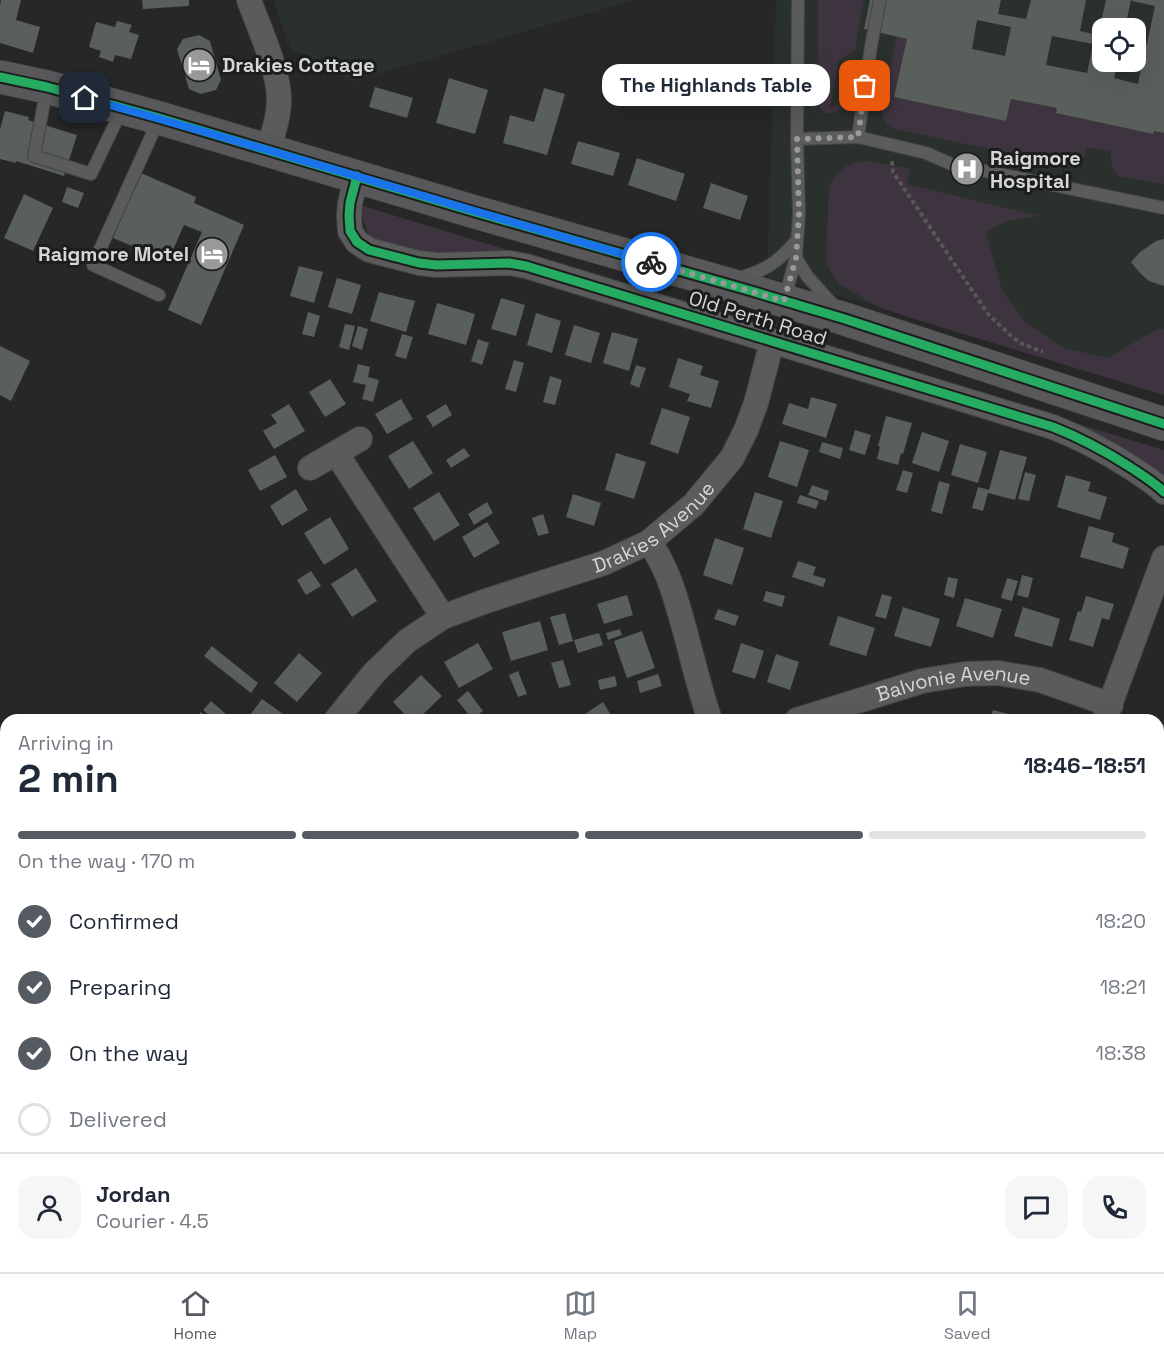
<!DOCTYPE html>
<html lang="en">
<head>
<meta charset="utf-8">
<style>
  :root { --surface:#fff; --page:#f6f6f7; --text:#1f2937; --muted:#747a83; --line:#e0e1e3; --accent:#555b63 }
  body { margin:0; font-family:"Space Grotesk",sans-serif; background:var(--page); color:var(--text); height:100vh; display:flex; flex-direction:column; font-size:22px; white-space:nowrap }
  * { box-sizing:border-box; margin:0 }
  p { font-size:20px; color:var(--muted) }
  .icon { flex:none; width:33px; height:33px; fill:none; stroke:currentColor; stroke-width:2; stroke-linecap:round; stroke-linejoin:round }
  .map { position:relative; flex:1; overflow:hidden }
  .details { position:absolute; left:0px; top:714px; width:1164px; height:558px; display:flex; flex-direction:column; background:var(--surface); border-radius:18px 18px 0 0; box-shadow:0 6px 24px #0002 }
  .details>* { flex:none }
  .buttons { position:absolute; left:1092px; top:18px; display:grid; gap:12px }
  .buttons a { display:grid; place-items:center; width:54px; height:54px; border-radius:12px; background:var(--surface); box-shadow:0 6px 24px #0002; font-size:30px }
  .pin { position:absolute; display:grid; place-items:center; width:51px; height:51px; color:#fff; margin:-26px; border-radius:12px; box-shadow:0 3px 9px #0006 }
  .courier { position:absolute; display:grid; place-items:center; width:60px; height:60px; margin:-30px; border:4px solid #1a73e8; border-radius:50%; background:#fff; color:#222; box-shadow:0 2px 8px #0007 }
  .bubble { position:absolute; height:42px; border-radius:18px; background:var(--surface); box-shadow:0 6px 24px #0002; font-size:20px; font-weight:700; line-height:42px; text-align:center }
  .overview em { font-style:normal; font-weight:700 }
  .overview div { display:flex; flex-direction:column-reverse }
  .overview { display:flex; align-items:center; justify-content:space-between; height:102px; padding:0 18px }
  h1 { font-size:39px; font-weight:700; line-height:45px }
  .bar { display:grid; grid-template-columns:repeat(4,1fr); gap:9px 6px; align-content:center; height:72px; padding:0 18px }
  .bar i { height:8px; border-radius:4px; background:var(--line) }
  .bar .current { background:var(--accent) }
  .bar p { grid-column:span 4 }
  .line { display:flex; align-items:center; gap:15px; padding:0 18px; border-top:2px solid var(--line) }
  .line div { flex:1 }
  .round { display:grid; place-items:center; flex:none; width:63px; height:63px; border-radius:18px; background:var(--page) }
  ol { padding:0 18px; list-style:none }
  li { display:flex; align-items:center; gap:18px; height:66px }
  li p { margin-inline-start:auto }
  li .icon { padding:6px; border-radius:50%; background:var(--accent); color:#fff; stroke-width:4 }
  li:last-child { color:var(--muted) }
  li i { width:33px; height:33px; border:3px solid var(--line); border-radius:50% }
  .menu { display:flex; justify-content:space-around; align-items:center; height:84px; border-top:2px solid var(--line); background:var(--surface); font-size:16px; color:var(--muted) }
  .menu a { display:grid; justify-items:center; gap:3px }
  .menu .current { color:var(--accent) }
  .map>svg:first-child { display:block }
  .built { fill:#2a312d; fill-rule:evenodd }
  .green { fill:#3e343f }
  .building { fill:#59605c; fill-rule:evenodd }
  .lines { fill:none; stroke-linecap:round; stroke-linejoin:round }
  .service-casing { stroke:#424443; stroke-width:14 }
  .minor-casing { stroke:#424443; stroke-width:26 }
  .secondary-casing { stroke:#424443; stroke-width:34 }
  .path { stroke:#565756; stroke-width:4; stroke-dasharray:4.5 3; stroke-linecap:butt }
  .service { stroke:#5a5b5a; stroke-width:12 }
  .minor { stroke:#5a5b5a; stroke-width:24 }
  .secondary { stroke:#585759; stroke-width:33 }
  .cycleway-casing { stroke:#1c1e1d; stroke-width:13 }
  .cycleway { stroke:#26ab63; stroke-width:9 }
  .done { stroke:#989998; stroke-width:6; stroke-dasharray:0 10.8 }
  .route { stroke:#1a73e8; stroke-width:8 }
  .labels { text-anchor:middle; stroke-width:6; stroke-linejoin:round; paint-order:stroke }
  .poi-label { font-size:20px; font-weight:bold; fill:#d5d7d6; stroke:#1c1e1d; text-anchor:start }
  .street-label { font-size:20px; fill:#d5d7d6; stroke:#1c1e1d }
</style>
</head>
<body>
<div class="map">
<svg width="1164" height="1272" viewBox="0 0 1164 1272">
  <rect width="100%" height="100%" fill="#262726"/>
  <path class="built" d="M273,0H635L352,81L290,48Z
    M776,0H1164V381L767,277ZM1102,28H1136V62H1102Z"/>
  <path class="green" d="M818,0H864L855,50L839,60L830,108L843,104C839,112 834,113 825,113L820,108L818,102Z
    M897,37L908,39L895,97L1006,121L1011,99L1057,108L1056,113L1153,134L1154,131L1164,133V184L1119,176C1111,169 1111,161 1111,152L1087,147C1085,156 1082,163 1073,167L895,129C886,125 882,119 881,108Z
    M866,161L910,169L907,184L1039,216L1007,221L986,232L1002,290L1025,322L1064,348L1108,358L1143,337L1161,328L1164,329V395L914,319L878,307L838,283L828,267L826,257L829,190C834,170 846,164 866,161Z
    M363,206L1164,450V479L1148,470L544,267L445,261L379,242L368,234L361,213Z
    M1164,862V1051L1158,1066V876Z
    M1158,1253L1164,1256V1272H1105L1093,1266H1158Z
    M692,1266H835L833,1272H697Z"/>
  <path class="building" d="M1,0H21L16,20L40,27L33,53L0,43V5Z
    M142,0H189V6L143,9Z
    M870,0H1001L998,14L1026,19L1031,0H1086L1080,31L1098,35L1106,0H1131L1125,28H1102V62H1118L1114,78L1138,84L1144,55L1136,53V42L1147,44L1155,6L1132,1V0H1164V133L1154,131L1153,134L1056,113L1057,108L1011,99L1006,121L894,97L907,39L864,29ZM977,20L1011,27L1005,56L972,49ZM1052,36L1093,44L1087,73L1046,65Z
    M117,21L132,25L129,32L139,35L131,59L115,55L113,62L99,57L101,51L89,47L96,22L115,27Z
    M199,35L210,41L221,80L216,90L201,94L189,89L177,49L183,39Z
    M449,78L488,90L475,134L436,123Z
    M375,87L413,98L407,118L369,107Z
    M544,88L565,94L547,155L503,143L510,115L534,122Z
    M5,111L29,117L28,120L77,135L64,176L16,161V163L0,159V129Z
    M578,141L620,153L613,176L571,164Z
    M637,158L685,174L676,201L628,185Z
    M141,173L196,197L194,203L244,225L201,325L168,310L202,232L184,225L168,261L113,238Z
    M711,183L748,196L740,220L703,208Z
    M67,187L84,193L78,208L62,202Z
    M24,194L53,208L33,251L4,238Z
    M1164,239V286L1149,281L1140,273L1131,262L1140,252L1156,241Z
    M299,266L323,272L314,303L290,296Z
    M337,278L361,285L352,314L328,307Z
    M379,292L415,301L406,332L370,321Z
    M501,298L525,305L516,336L491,329Z
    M437,303L475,314L466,345L428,334Z
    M308,312L320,316L314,337L302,334Z
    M536,313L561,321L552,353L527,345Z
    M345,324L355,326L349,350L339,347Z
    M574,325L600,333L591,363L565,355Z
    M358,326L368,329L362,350L352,346Z
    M612,332L638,339L629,371L603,363Z
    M402,334L413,337L406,359L395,356Z
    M478,339L489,343L482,365L471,361Z
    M0,346L30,361L11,401L0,395Z
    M678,358L703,366L700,375L719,381L711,408L687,401L690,394L669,387Z
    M514,360L524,363L516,392L505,389Z
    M358,364L370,367L368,377L379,380L373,402L362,399L366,385L353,382Z
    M636,365L646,368L639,388L630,384Z
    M550,376L562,380L555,405L543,402Z
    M330,379L346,404L325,417L309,392Z
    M811,397L837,404L826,438L782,424L789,403L808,409Z
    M401,399L413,419L387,434L375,414Z
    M289,404L305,431L274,449L263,431L277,423L271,415Z
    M446,404L452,415L433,427L426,416Z
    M662,408L690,417L678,454L650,444Z
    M886,416L912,423L903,454L901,453L898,465L877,459L880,447L878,446Z
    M855,430L871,435L865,455L849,450Z
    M922,432L949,441L939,472L912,463Z
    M413,441L433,473L409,489L388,456Z
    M780,441L809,450L797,487L768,477Z
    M822,442L843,448L840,459L819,452Z
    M960,444L987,452L978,483L951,475Z
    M464,448L470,456L451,468L446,460Z
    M1000,450L1027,457L1015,500L988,493L983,511L972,508L978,487L989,490Z
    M616,453L646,462L634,499L605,490Z
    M275,455L287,477L260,491L248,470Z
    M903,470L913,473L907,493L896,490Z
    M1025,472L1036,475L1029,501L1018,499Z
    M1066,475L1091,482L1088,491L1107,497L1100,520L1057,507Z
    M939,481L950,484L942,514L931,511Z
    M812,485L829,491L826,501L808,495Z
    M296,489L308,510L282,526L270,506Z
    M439,492L460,525L434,541L413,508Z
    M755,492L783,501L771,538L743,529Z
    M573,494L601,503L594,526L566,517Z
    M800,495L819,501L816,509L797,503Z
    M487,502L493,513L474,525L468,514Z
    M543,514L549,533L538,536L532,518Z
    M330,517L349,549L324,565L304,533Z
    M487,522L500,543L474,558L462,537Z
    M1089,526L1114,533L1112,542L1129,548L1123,569L1080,557Z
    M715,538L744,548L732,585L703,575Z
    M798,561L816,567L813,575L826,579L823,587L792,577Z
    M356,568L377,601L352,617L331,584Z
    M311,571L321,586L306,595L297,580Z
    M1022,575L1033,578L1028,598L1017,595Z
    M948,577L958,579L954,598L944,595Z
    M1007,578L1018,581L1012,601L1001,598Z
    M766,591L785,596L782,607L763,601Z
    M882,594L892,597L886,619L875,616Z
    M627,595L633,615L604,624L597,604Z
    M1086,596L1114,604L1109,620L1102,618L1093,647L1069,640L1078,611L1081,612Z
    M965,598L1002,609L993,638L956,626Z
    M903,607L940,619L931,647L894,636Z
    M1023,607L1060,619L1052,647L1014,636Z
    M718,609L739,616L735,626L714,619Z
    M565,613L573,641L559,645L550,617Z
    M838,616L875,628L866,656L829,645Z
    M540,621L548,650L511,661L502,632Z
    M620,629L622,635L608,640L606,633Z
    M642,631L655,668L627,678L614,641Z
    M599,633L603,645L578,653L574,640Z
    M478,643L493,669L459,688L444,662Z
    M741,643L764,651L755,679L732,672Z
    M212,646L258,683L251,693L204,656Z
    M299,653L322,673L297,702L274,683Z
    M776,654L799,662L790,690L767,682Z
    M563,660L571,685L559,688L551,663Z
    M518,671L527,694L518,697L509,675Z
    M658,674L662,686L640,693L637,681Z
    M421,675L442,696L417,720H410L393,702Z
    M615,676L617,686L600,690L598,680Z
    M468,691L483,711L472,719L457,700Z
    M262,699L286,716L283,720H246Z
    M211,701L233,720H214L203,710Z
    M603,702L614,720H589L585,714Z
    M993,710L1028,719V720H990Z
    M201,712L210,720H194Z
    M1158,722L1164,725V765L1158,762Z
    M1158,823L1164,825V837L1158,834Z
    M1158,837L1164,840V851L1158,849Z
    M0,1143L6,1146V1186L4,1189L0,1187Z
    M122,1266H148L145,1272H132L133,1271Z
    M157,1266H185L183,1272H154Z
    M402,1266H446L444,1272H400Z
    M508,1266H519L517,1272H505Z
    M564,1266H579L573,1272H571Z
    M591,1266H608L610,1268L606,1272H598Z
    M899,1266H933L931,1272H904L897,1269Z
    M949,1266H966L981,1272H957L948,1269Z
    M970,1266H990L987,1272Z"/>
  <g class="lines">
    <defs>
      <path id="service" d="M47,87L34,156L91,174L122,109
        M159,119L93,265L159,295
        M858,137L871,46L880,0
        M797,139L858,137L926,153L951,164L1164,208
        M796,258L807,276L835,307
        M739,278C767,270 778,262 797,240
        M784,300L796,258L799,214L797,139L798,0"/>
      <g id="minor">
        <path d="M249,0C259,28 279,71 279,99C279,117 273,134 268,150"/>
        <path d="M357,176L350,203L349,216L350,231L357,242L369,250L419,263L437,265L509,263L526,266L1053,427C1081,438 1105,451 1130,467C1142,475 1154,482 1164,492"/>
        <path d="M336,453L443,617"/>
        <path d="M310,468L360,439"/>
        <path d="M649,542C669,569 676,600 685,631C693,661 700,691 710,720"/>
        <path d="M1105,718L1164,558"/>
        <path id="s1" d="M336,720L374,673L407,641L443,617L486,601L604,563L649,542L694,504L732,458L746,430L756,403L772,342"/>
        <path id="s2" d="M797,720L922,681L965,674L998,673L1040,680L1111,705"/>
        <path d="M293,1266L307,1272"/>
        <path d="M670,1266L674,1272"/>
        <path d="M17,1272L21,1266"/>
        <path d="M855,1272L857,1266"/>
      </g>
      <path id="secondary" d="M0,77L47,87L159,118L475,212L748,290L845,319L1164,424"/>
    </defs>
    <use href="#service" class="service-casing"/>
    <use href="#minor" class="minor-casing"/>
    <use href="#secondary" class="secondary-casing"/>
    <path class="path" d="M892,161L893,172L988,314L1009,334L1020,343L1043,352"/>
    <use href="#service" class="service"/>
    <use href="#minor" class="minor"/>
    <use href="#secondary" class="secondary"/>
    <defs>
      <path id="cycleway" d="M0,77L47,87L159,118L475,212L748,290L845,319L1164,424
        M357,176L350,203L349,216L350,231L357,242L369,250L419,263L437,265L509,263L526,266L1053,427C1081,438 1105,451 1130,467C1142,475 1154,482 1164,492"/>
    </defs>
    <use href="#cycleway" class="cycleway-casing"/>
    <use href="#cycleway" class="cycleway"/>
  </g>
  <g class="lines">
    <path class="done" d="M651,262L784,301L796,258L799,214L797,139L858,137L865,86"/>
    <path class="route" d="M85,98C274,150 462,209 651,262"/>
  </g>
  <defs>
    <symbol id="hotel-disc" viewBox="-11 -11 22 22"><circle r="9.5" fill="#989998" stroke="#1c1e1d"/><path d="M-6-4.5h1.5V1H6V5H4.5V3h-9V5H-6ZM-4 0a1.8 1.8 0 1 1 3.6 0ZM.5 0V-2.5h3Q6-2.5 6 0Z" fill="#fff"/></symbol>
    <symbol id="hospital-disc" viewBox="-11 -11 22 22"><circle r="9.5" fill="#989998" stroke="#1c1e1d"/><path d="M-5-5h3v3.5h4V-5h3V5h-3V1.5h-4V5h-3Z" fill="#fff"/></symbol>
  </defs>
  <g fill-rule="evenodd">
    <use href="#hotel-disc" x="180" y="46" width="38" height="38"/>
    <use href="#hospital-disc" x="948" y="150" width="38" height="38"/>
    <use href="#hotel-disc" x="193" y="235" width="38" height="38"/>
  </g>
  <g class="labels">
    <g class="poi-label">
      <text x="222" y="72">Drakies Cottage</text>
      <text x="990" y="165">Raigmore<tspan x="990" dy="23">Hospital</tspan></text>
      <text x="189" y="261" text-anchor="end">Raigmore Motel</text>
    </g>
    <g class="street-label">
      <text transform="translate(758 318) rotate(17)" y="7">Old Perth Road</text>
      <text dy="7" stroke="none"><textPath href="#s1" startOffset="381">Drakies Avenue</textPath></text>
      <text dy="7" stroke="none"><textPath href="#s2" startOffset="162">Balvonie Avenue</textPath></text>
    </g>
  </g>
</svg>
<div class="buttons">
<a><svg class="icon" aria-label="locate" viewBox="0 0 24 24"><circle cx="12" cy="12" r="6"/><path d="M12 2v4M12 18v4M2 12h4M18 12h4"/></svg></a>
</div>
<div class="pin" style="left:865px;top:86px;background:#ea580c"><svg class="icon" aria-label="bag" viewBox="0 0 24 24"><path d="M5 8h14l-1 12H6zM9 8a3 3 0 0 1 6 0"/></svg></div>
<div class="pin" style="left:85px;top:98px;background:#1f2937"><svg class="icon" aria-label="home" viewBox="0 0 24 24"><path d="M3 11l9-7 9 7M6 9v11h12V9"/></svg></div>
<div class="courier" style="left:651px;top:262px"><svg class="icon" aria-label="bike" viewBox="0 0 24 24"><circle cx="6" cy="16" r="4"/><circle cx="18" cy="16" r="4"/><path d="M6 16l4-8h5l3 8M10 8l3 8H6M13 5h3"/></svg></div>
<div class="bubble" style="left:602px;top:64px;width:228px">The Highlands Table</div>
<section class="details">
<div class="overview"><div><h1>2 min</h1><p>Arriving in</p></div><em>18:46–18:51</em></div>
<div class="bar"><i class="current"></i><i class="current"></i><i class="current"></i><i></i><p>On the way · 170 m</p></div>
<ol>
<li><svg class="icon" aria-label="check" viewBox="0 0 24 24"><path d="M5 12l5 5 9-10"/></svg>Confirmed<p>18:20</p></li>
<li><svg class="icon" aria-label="check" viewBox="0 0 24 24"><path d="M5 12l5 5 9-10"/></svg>Preparing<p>18:21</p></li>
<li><svg class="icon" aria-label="check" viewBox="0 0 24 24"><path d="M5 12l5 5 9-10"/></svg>On the way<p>18:38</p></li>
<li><i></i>Delivered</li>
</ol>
<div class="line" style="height:108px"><a class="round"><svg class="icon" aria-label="person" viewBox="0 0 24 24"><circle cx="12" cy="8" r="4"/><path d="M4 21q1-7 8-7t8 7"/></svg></a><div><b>Jordan</b><p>Courier · 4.5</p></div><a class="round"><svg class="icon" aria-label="chat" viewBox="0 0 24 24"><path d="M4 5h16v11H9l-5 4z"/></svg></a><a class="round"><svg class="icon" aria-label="phone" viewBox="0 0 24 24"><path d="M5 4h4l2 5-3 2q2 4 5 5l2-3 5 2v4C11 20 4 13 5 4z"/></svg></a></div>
</section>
</div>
<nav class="menu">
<a class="current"><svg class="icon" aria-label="home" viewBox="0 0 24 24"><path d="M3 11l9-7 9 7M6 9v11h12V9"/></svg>Home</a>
<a><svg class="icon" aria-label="map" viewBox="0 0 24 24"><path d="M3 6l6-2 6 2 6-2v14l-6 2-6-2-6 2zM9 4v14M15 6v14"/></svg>Map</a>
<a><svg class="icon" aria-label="saved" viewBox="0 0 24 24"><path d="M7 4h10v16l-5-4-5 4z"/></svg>Saved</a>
</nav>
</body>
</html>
